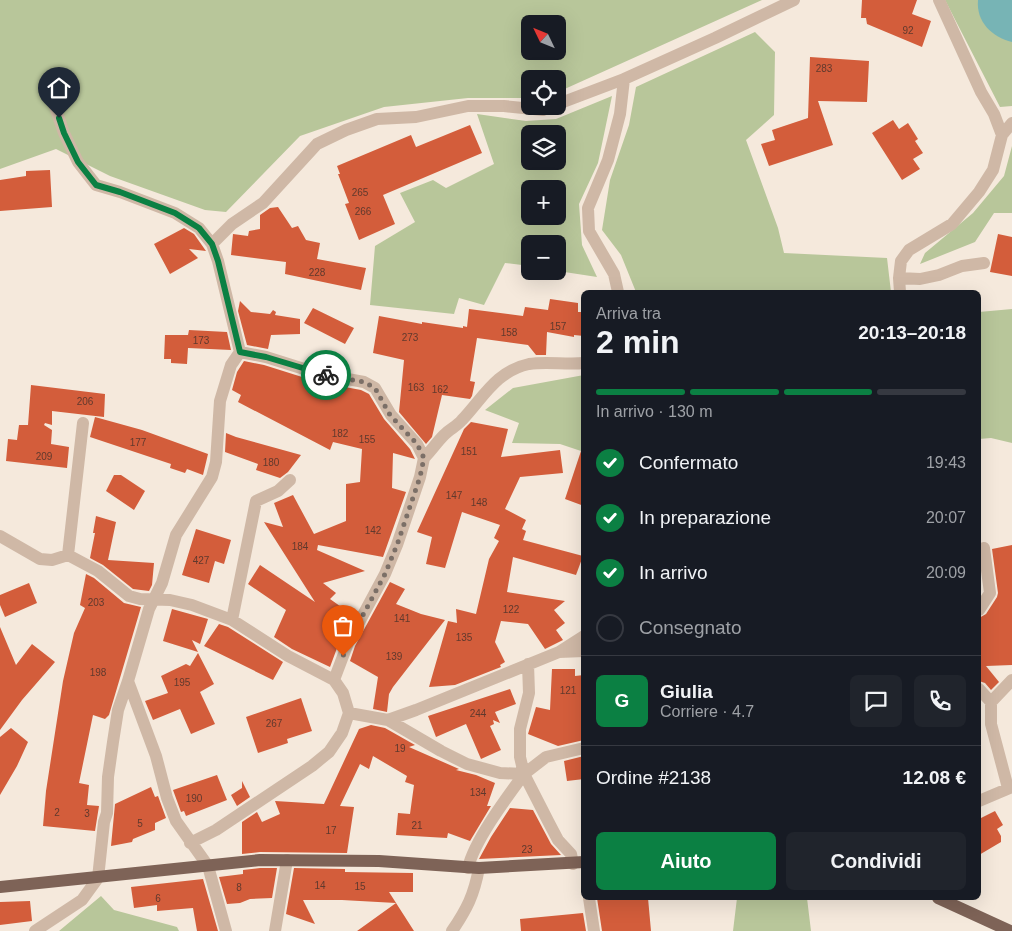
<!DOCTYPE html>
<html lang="it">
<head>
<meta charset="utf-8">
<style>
  :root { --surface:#171b24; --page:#20242c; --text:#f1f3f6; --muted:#9ea1a6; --line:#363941; --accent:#0b8043 }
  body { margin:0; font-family:Arial,sans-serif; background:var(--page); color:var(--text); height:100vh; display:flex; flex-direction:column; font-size:19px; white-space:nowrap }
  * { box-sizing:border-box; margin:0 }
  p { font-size:16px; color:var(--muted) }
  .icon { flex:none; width:28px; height:28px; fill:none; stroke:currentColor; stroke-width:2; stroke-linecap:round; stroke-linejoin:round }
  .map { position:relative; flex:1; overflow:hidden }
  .details { position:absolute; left:581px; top:290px; width:400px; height:610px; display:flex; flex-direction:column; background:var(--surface); border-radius:8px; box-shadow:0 5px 20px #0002 }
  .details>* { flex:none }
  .needle { width:32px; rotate:313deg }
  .controls { position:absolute; left:521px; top:15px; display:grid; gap:10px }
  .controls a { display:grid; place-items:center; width:45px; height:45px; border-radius:8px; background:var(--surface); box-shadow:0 5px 20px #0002; font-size:25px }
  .pin { position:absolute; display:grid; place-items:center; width:42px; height:42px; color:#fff; margin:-51px -21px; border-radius:50% 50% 50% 0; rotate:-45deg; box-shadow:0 0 5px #0007 }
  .pin .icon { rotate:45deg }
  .courier { position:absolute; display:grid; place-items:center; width:50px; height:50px; margin:-25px; border:4px solid #0b8043; border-radius:50%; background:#fff; color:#222; box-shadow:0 1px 6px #0007 }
  .headline em { font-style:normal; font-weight:700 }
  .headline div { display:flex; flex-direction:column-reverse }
  .headline { display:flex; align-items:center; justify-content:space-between; height:85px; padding:0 15px }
  h1 { font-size:32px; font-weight:700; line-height:38px }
  .bar { display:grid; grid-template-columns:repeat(4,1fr); gap:8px 5px; align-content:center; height:60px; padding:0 15px }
  .bar i { height:6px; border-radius:4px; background:var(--line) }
  .bar .current { background:var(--accent) }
  .bar p { grid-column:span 4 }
  .line { display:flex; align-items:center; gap:12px; padding:0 15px; border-top:1px solid var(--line) }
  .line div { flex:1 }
  .round { display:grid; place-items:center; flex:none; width:52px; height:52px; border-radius:8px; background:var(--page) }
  ol { padding:0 15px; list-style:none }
  li { display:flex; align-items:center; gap:15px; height:55px }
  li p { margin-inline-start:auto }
  li .icon { padding:5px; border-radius:50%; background:var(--accent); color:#fff; stroke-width:4 }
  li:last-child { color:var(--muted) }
  li i { width:28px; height:28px; border:2px solid var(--line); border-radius:50% }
  .cta { display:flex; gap:10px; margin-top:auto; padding:10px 15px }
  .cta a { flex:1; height:58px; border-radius:8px; background:var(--accent); color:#fff; font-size:20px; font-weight:700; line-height:58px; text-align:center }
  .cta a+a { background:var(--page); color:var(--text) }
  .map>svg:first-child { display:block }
  .green { fill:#b8c69a; fill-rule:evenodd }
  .water { fill:#77b4b5 }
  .building { fill:#d35d3b }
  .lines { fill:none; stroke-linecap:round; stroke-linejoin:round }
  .minor { stroke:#cfb8a6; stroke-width:12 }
  .major { stroke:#7e6357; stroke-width:12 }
  .done { stroke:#7b6f67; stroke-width:5; stroke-dasharray:0 9 }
  .route { stroke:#0b8043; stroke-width:6 }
  .labels { text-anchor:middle; stroke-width:4; stroke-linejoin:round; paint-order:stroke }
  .number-label { font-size:10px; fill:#60392d }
</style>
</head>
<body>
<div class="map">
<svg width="1012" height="931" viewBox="0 0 1012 931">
  <rect width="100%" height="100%" fill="#f5e9dc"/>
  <path class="green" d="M0,0H762L558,92V79H530V98H468L384,107L300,136L226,212L205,210L110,176L56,149L0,169ZM530,24H558V51H530Z
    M945,0H1012V106L1000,107Z
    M755,32L775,52L774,115L746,140L778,228L784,253L887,258L891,292H636L621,255L602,230L610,180L629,125L636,87Z
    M612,96L598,163L579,204L582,245L597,277L558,271V244H530V266L505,263L484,305L459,298L454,314L370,305L375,246L415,222L400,193L433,180L446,188L494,164L477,114L526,121L556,119ZM530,134H558V161H530ZM530,189H558V216H530Z
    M1012,146V213H994L975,242L920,264L925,253L973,213L1004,176Z
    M1012,309V443L991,438L979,439V312Z
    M584,375V452L560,444L512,443L519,423L485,410L513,388Z
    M101,896L114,910L177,927L179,931H59Z
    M737,898H807L811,931H733Z"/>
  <path class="water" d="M978,0H1012V42C992,37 976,22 978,0Z"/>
  <path class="building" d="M862,0H917L912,14L931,21L922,47L867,24L866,18H861Z
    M810,57L869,61L867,102L818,101L833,145L769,166L761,144L775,140L772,130L808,118Z
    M893,120L899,129L908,123L918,139L915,141L923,153L913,159L920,169L902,180L872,133Z
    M470,125L482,153L383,195L395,224L359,240L345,204L349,203L338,174H340L337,166L411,135L416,147Z
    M50,170L52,207L0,211V180L26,176V171Z
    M278,207L292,228L298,226L306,240L320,243L317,259L366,268L361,290L285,274L286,262L231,255L233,234L248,236L249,231L260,229V215L270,208Z
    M184,228L194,234L206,251L189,249L198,258L170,274L154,244Z
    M998,234L1012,237V276L990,272Z
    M550,299L578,303V312H584V336L574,335V337L547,332L546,355H536L528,345L477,338L470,381L475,382L472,396L470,399L442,395L432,437L426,444L399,412L404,360L373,353L379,316L422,324V322L463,328V326L467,327L469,309L523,316L525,307L548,310Z
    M240,301L251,312L270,314L273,310L276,312L275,315L300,319V334L271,335L268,349L247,345L238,311Z
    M313,308L354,328L345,344L304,323Z
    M189,330L227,332L231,350L188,348L187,364L171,363V359H164L165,335H188Z
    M244,361L264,365L318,382L361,390L369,394L384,419L410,449L415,459L393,453L392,488L406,492L383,557L318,545L317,550L365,571L323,583L336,593L330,599L354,616L340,640L330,667L292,649L274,637L286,610L248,584L260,565L315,602L264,522L283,527L274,503L293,495L314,534L346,521V484L360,482L362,449L333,442L330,450L238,402L241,395L232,390L237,372Z
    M31,385L105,394L104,417L52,411V425L45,423L44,425L52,430L51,444L69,447L67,468L6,461L8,439L17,440L19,425H28Z
    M95,417L142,430L208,454L203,475L187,469L185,473L170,468L171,464L90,437Z
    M471,422L508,429L501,457L560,450L563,473L520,477L505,509L526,520L522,529L526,531L523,540L583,556L576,575L513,557L507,592L565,601L554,610L565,623L556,630L563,640L545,649L528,624L501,621L495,642L505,662L500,665L501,667L455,685L429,687L448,621L457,623L456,609L476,614L489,559L499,541L494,538L500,525L462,512L445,568L426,564L432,537L417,532L464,429Z
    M226,433L236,437L301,455L288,472L280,478L256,470L258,464L225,452Z
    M581,451L584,452V506L565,499Z
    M114,475H121L145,491L134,510L106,491Z
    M96,516L116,522L108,560L154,563L152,585L149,591L133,589L103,565L90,558L95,533H93Z
    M196,529L231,540L224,564L215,561L209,583L182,575Z
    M1012,545V665L986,666L999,682L991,690L985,683L979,681V618L986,614L997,597L998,593L992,549Z
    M86,574L94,578L124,603L141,607L109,715L105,719L93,715L79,783L89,785L87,805L99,806L95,831L43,826L46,791L63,681L74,633L85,608L80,605Z
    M390,582L405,589L396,604L421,614L445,620L393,687L389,694L387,712L373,709L378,677L350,661L355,646Z
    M29,583L37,603L5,617L0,605V595Z
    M172,609L208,619L200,644L192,640L198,652L163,641Z
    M219,624L228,627L283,662L273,680L204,646Z
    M0,627L16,665L32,644L55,662L22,700L0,730Z
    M198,653L214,684L200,692L215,724L191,734L180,709L153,720L145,701L168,693L161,676L186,664L190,666Z
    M552,669H575V676L584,675V740L558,746L528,734L536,707L550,710Z
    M510,689L516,704L495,712L500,723L493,720L494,724L490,726L501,750L481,759L466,724L436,737L428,716Z
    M301,698L312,731L287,739L288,743L258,753L246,717Z
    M371,725L385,728L415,745L409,747L459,769L456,770L476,775L495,783L487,806H491L470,841L448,833L447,838L396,835L398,813L410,814L414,785L405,782L407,776L373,756L369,769L360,764L340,806L354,807L347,853L260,852L242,854V822L257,812L262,822L280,814L275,801L324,804L359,729Z
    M11,728L28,742L17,766L0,795V737Z
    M584,756V779L567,781L564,761Z
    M217,775L227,800L186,816L184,811L181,812L173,790Z
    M242,781L250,797L237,806L231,795L242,788Z
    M151,787L155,797L158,796L166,818L155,823V830L133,839L132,842L111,846L115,804Z
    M510,808L533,810L551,844L561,855L479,859L491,837Z
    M995,811L1003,825L997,829L1001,836V842L979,855V819Z
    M260,868H277L272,898L250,899L240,903L227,904L219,877L243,874V870Z
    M294,868L345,869V872L413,873V892H389L414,931H357L396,903L342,900H303L315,924L286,914Z
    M203,879L218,931H197L193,908L157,911V905L134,908L131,887Z
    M597,898H648L651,931H602Z
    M30,901L32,921L0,925V902Z
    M583,913L586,931H521L520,919Z"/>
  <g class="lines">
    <path class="minor" d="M939,0L981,92L994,114L1002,135
      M54,104L64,133L78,162L96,185L120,192L175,213L199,228L212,244L218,261L240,352L231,365L220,401L216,462L212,477L176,535L162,583L149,609L128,681L156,756L167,798L176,821L208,866L226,931
      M558,104L624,79
      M212,244L232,224L263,203L317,144L346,130L377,119L416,117L468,106H504L543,110L552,106
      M899,278L920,279L939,275L962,266L984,263
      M618,292L614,274L589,231L588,208L608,160L620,114L624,79L715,38L794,0
      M900,292L899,278L901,261L909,250L952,224L979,192L993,170L1002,135L1012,123
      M240,352L266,357L320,374L364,382L375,388L391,415L417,444L424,458L420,477L397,545L385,574L348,643L334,680L343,693L349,713L388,720L441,751L467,764L500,773L524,774L546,757L584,748
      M424,458C431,451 437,442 444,435C450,429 457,426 462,420C483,398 496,371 529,364C547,361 566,365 584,363
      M0,536L40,559L52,560L68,555L98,571L129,596L140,599L170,600L192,605L232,620L288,656L334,680
      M68,555L83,423
      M979,610L990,593L984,548
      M232,620L256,501L278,491L290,480
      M559,652L584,651
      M528,664L529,693L520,729V757L524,774L548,821L558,840L571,854L573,864
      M979,689L991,702V724L1008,788
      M991,702L1012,680
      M388,720L416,710L559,652L584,636
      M979,801L1012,787
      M190,843L216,830L312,766L329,752L342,733L349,713
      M468,868C474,841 507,797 524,774
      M589,898L594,931
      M35,931L82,900L98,878L104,822L107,813L108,777L113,742L118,710L128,681
      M275,931L287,860
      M452,931C467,909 474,895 479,868"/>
    <path class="major" d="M0,887L260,860L379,861L479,868L584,862
      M938,898L1010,931"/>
  </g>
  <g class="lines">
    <path class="done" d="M326,375L364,382L375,388L390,415L417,444L424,458L420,477L397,545L385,574L348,643L343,656"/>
    <path class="route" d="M59,118L64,133L78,162L96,185L120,192L175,213L199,228L212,244L218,261L240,352L266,357L326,375"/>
  </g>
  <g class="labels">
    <g class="number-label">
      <text x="908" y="34">92</text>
      <text x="824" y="72">283</text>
      <text x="360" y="196">265</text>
      <text x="363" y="215">266</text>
      <text x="317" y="276">228</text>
      <text x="558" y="330">157</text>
      <text x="509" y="336">158</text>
      <text x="410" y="341">273</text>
      <text x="201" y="344">173</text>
      <text x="416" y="391">163</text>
      <text x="440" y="393">162</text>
      <text x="85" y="405">206</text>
      <text x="340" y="437">182</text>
      <text x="367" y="443">155</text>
      <text x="138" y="446">177</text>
      <text x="469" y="455">151</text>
      <text x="44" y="460">209</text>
      <text x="271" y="466">180</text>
      <text x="454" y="499">147</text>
      <text x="479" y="506">148</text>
      <text x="373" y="534">142</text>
      <text x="300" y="550">184</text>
      <text x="201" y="564">427</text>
      <text x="96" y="606">203</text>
      <text x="511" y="613">122</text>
      <text x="402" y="622">141</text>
      <text x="464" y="641">135</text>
      <text x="394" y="660">139</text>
      <text x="98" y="676">198</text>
      <text x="182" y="686">195</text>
      <text x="568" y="694">121</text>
      <text x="478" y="717">244</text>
      <text x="274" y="727">267</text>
      <text x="400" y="752">19</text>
      <text x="478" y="796">134</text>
      <text x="194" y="802">190</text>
      <text x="57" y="816">2</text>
      <text x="87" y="817">3</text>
      <text x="140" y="827">5</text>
      <text x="417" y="829">21</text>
      <text x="331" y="834">17</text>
      <text x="527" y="853">23</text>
      <text x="320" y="889">14</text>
      <text x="360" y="890">15</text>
      <text x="239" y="891">8</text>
      <text x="158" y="902">6</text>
    </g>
  </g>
</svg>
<div class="controls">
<a><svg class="needle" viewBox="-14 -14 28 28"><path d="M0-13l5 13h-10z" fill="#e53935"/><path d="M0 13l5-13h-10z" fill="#9ea1a6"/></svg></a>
<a><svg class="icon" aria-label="locate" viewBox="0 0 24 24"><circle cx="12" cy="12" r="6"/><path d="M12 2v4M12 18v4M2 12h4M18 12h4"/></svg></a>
<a><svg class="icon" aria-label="layers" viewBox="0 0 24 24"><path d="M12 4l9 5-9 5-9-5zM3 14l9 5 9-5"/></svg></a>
<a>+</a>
<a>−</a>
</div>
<div class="pin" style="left:343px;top:656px;background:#ea580c"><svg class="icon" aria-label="bag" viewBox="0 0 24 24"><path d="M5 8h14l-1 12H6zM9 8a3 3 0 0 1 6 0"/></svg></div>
<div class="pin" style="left:59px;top:118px;background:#1f2937"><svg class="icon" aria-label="home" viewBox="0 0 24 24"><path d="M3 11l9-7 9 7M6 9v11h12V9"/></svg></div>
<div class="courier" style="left:326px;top:375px"><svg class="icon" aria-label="bike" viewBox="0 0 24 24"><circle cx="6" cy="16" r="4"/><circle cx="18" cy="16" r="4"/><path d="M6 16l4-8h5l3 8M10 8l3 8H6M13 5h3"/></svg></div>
<section class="details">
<div class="headline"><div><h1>2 min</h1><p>Arriva tra</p></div><em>20:13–20:18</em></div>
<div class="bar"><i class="current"></i><i class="current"></i><i class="current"></i><i></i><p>In arrivo · 130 m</p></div>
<ol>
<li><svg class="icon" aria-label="check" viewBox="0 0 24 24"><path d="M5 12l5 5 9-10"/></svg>Confermato<p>19:43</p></li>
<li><svg class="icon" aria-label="check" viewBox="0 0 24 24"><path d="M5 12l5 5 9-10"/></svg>In preparazione<p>20:07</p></li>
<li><svg class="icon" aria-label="check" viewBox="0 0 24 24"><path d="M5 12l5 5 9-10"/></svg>In arrivo<p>20:09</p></li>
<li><i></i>Consegnato</li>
</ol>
<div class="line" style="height:90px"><b class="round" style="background:var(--accent);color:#fff">G</b><div><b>Giulia</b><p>Corriere · 4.7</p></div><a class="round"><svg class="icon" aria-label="chat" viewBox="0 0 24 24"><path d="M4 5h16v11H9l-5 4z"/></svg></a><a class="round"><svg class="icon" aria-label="phone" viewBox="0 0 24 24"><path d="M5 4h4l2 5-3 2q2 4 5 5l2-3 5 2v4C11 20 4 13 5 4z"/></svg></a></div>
<div class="line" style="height:65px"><div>Ordine #2138</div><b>12.08 €</b></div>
<div class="cta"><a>Aiuto</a><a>Condividi</a></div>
</section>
</div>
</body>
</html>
